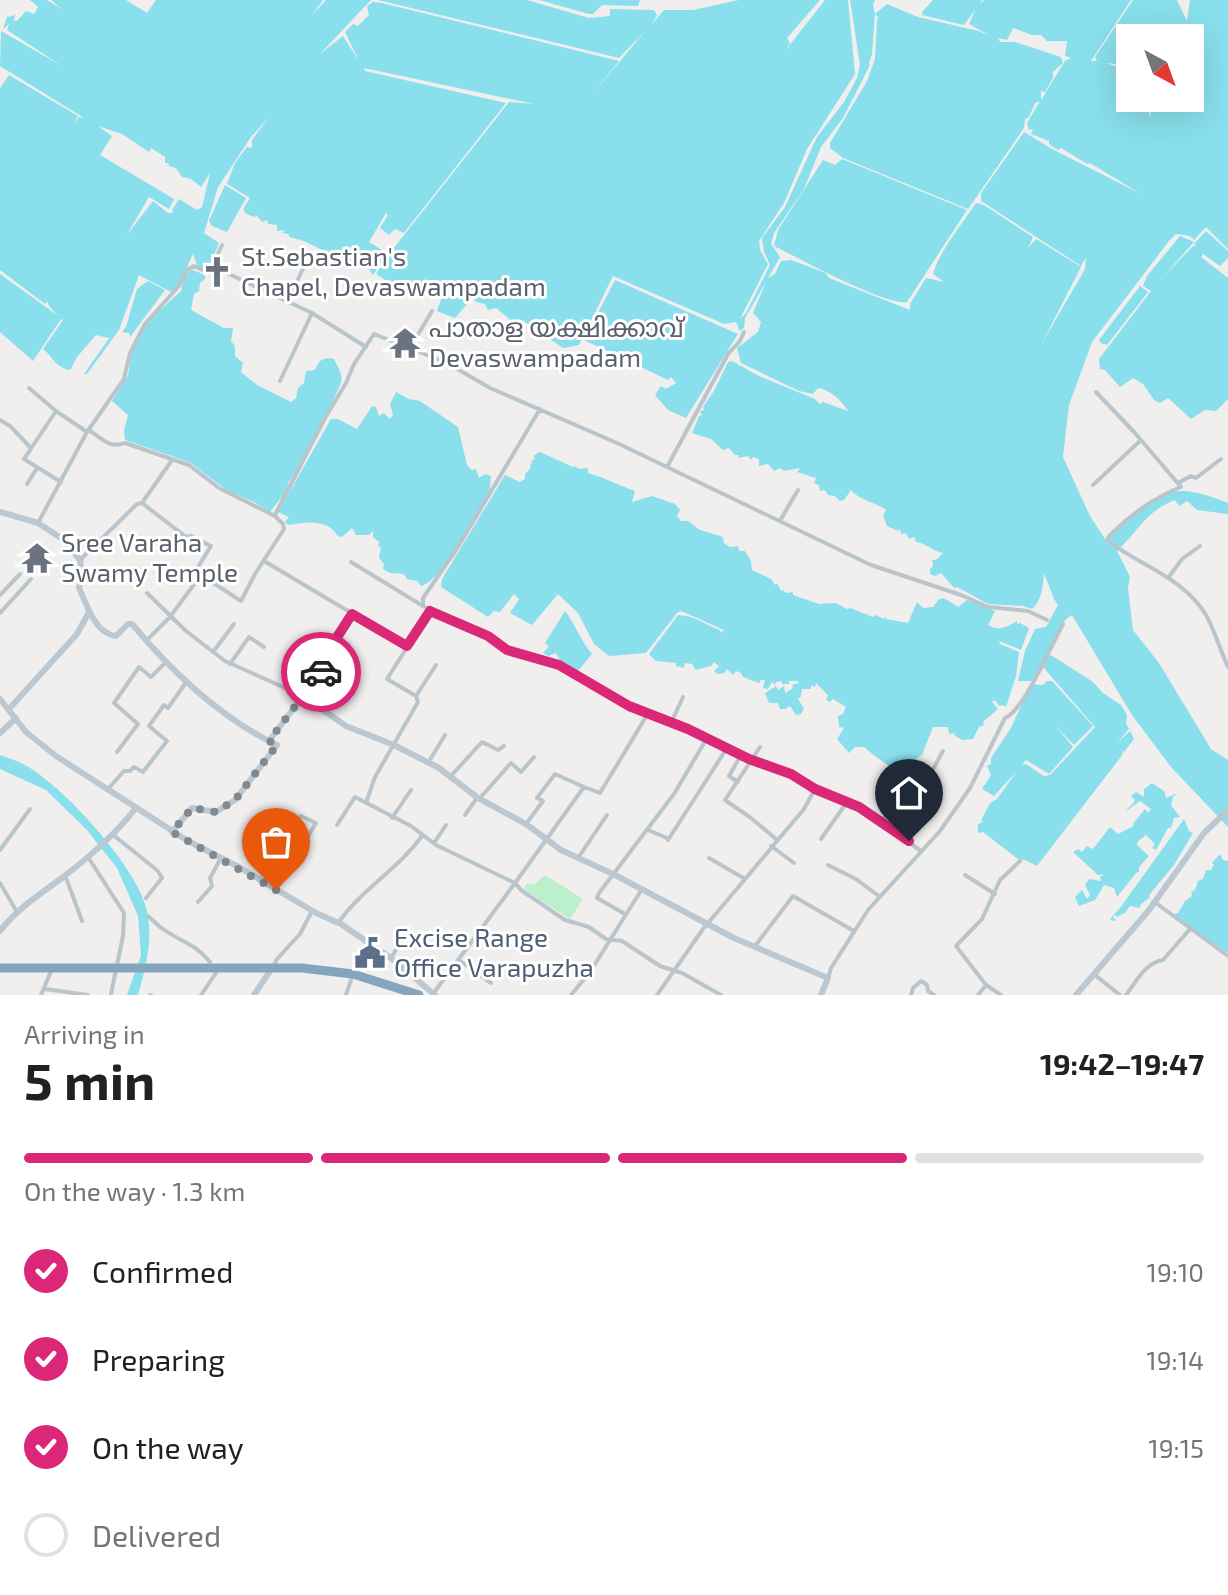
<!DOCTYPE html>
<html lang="en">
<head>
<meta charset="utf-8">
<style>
  :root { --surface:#fff; --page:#f2f2f2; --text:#202124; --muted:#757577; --line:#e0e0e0; --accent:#db2777 }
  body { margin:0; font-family:"Exo 2","Noto Sans Malayalam",sans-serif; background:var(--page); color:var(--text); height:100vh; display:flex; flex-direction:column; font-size:30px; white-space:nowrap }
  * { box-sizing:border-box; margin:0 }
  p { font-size:26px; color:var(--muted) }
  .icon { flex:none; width:44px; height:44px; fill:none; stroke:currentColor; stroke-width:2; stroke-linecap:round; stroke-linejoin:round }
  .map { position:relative; height:995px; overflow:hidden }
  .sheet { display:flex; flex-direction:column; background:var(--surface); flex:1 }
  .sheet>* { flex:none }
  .needle { width:52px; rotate:139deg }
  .fabs { position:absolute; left:1116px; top:24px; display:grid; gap:16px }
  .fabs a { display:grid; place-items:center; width:88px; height:88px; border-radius:0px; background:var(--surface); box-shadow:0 8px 32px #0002; font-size:40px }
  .pin { position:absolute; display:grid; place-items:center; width:68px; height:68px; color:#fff; margin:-82px -34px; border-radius:50% 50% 50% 0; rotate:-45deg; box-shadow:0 0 8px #0007 }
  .pin .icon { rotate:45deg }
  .courier { position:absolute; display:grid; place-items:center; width:80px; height:80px; margin:-40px; border:6px solid #db2777; border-radius:50%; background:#fff; color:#222; box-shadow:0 2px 10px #0007 }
  .overview em { font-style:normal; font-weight:700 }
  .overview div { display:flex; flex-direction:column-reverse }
  .overview { display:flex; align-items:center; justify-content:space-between; height:136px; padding:0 24px }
  h1 { font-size:52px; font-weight:700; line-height:60px }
  .bar { display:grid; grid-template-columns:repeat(4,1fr); gap:12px 8px; align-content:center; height:96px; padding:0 24px }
  .bar i { height:10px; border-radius:6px; background:var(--line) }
  .bar .selected { background:var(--accent) }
  .bar p { grid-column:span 4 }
  ol { padding:0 24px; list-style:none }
  li { display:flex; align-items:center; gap:24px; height:88px }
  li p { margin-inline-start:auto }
  li .icon { padding:8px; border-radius:50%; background:var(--accent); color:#fff; stroke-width:4 }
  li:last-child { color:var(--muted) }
  li i { width:44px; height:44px; border:4px solid var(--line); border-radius:50% }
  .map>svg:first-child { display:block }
  .green { fill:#bcefcc }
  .water { fill:#89dfec; fill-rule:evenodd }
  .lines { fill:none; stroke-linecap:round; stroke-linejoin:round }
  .street { stroke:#b9c4cb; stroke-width:4 }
  .secondary { stroke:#bbc8d2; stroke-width:6 }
  .highway { stroke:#85a5bd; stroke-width:9 }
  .done { stroke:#82898e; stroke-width:8; stroke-dasharray:0 14.4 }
  .route { stroke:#db2777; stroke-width:10 }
  .labels { text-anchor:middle; stroke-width:6; stroke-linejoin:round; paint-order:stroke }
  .worship-label { font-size:26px; fill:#5b616d; stroke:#fff; text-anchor:start }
  .service-label { font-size:26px; fill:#4e5e75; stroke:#fff; text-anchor:start }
</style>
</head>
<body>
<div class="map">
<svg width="1228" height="995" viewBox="0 0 1228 995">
  <rect width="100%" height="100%" fill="#f1eeee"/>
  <path class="green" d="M545,875L583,899L570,919L524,889L527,883L534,885Z"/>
  <path class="water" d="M30,0H47L63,10L51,0H126L147,13L156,0H323L311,16L326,0H371L320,54L343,36L359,61L345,32L353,24L358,26L369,15L367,6L373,2L382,3L619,61L591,96L646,30L619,58L378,0H527L589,18L610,16V9L654,10L657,15L652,24L664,10H693L739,0H820L787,38L790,43L785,51L825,0H848L855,74L807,149L784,203L759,241L760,250L768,264L740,319L746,313L770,265L764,252L762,238L785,207L817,137L844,102L857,78L860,65L850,0H875L873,5L875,14L887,4L918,17L979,31L992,37L969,24L975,10L964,25L922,15V12L933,0H982L980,4L984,0H1131L1091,61H1097L1095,57L1133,0H1177L1187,21L1190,0H1228V249L1206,227L1194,240L1190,236L1176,234L1169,241L1092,342L1069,405L1063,457L1090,516L1107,542C1120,524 1144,502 1166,494C1185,486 1210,496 1228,503V514L1197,510L1187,501L1179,506L1175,500C1146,511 1141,528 1117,551L1130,577L1128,588L1133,630L1159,663L1211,749L1228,760V827L1171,767L1132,715L1072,615C1058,623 1052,643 1047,657L1051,655L1093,682L1103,693L1121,705L1127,715L1126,723L1129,729L1117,743L1130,731L1134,739L1124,752L1122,751L1123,754L1037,866L1025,860L1018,859L983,832L978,833V824L983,822L981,820L990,803L997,799L1017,771L994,796L982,789L991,775L987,766L991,764V758L1011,728L1031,684L1043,685L1047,681H1052L1093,726L1074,745L1054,724L1073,747L1049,774L1026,760L1022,765L1026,764L1044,776L1050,775L1095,727L1043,667L1036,681H1018L1025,651L1035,629L1046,627L1058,605L1054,599L1044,573C1043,584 1042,601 1032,609L1023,606L988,604L957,587L954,588L941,573L935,576L930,574V568L933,567L932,560H936L943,553C932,551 924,542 916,542L914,537L909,539L906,533L901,534L900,529L898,531L887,526L883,515L886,510C878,503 860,501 851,490L844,500L840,501L835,496L828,495L825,490L820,491L819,485L814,483L816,478L797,472L800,468L784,471L780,468L774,471L768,464L759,466V459L753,457L751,460L748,456L738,458L739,455H735L729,448L723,450L711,439L692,433L699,416L702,415L700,411L704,410L703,407L714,391L728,362L732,361L759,376L815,399L820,404L823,402L848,411C840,399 832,391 818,388L813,394L799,391L741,363L737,348L758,332L761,322L753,313L766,282L745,318L744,328L740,331L736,322L724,324L613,276L579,345L563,348L522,320L513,322L496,308L488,310L485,304L476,302L473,297L455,318L437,311L445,288L437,281H429L425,279L415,295L410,296L376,274L389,254L388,250L393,249L509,102L534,104L364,68L365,71L506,103L404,233L395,229L389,235L380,228L388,215L386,213L369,242L385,252V257L373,275L369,269L328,256V253L304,241L289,237V234L282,233L285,230L277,231V225L268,224L267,220L262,222L256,215L255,217L246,214L243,209L250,198L227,184L235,163L247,147L252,148V140L268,118L251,137L218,187L204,233L219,243L207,271L198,268L193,254L178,286L171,292L139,275L119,330L87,374H84L115,330L109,338L96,335L77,357L70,370C56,368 52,356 43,349L63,320L61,319L33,361L0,332V274L57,315L49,306L47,301L45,304L0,270V88L9,75L78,116L73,125L79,117L84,118L0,66L1,31L62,66L7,30L9,24L3,29L7,17L15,15L14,21H17L26,11L34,14L38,7ZM875,14L879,18L877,19L875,59L867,81L830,143V148L843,158L968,209L1024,128L1025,119L1029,117L1035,103L1040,101L1027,123L1029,130L1033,129L1031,134L1049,141V144L1058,150L1061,148L1087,164L1090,163L1141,194L1052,149L1024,132L981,193V201L1081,266L1086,258L1085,269L1041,345L1081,267L1036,239L1028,248L1033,237L984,205L976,203C962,224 939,252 933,274L944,282L926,278L910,304V310L829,278L826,273L791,260L781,261L775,274L768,278L780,257L771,244L774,233L804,189L821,147L843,118L870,65L869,63L872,54ZM1189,23L1191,33L1190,98H1149L1151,117L1146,107L1147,98H1130V71L1106,63L1116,64L1130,69V38H1185ZM1013,28L1032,35H1041L1047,41H1067L1065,56L1071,58L1065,61L1041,100V91L1045,92L1053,78V72L1063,63L1061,57L1015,42H1000L998,38L1007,40ZM98,126L122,134L149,152L151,148L165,157V163H168L169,166L176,168L182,177L191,179L201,187L210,173L202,207L197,210L179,199L172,210L173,213H168L153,201L126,236L149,197L169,209L174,199L100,155L112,136Z
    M539,0H640L638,6L602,5L593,14H589Z
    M842,159L967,210L907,302C885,306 799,258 774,246L778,230L823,160L835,165Z
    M225,185L246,198L227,232L212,226L209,221Z
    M1206,231L1228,251V258L1220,266L1203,254L1201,257L1228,278V399L1216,411L1205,410L1191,419L1168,398L1160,403L1154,400L1143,384L1133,378L1120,387L1105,370L1100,369L1099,359L1151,291L1143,286L1147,276L1180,236L1194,242L1162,278L1193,246L1196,247L1194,244Z
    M191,269L205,275V279L200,283L199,291L194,294L191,310L224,328H233L231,341L235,346V356L243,363L241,372L257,385L291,402L296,398L298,388L304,383L306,371L315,370C320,359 323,357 334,359C338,367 343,374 341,383C338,392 296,475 288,483L286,492L270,512L254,502L228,491L189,462L125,440L124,430L128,415L112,401L128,375L132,351L146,323L181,291L183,280Z
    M615,280L738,334L686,418L668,410L655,395L661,386L666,389L676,383L671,377L668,380L584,340Z
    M148,281L165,290L130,337L129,333L122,332L126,327L137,289Z
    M1140,286L1148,292L1107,345L1101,343L1099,340Z
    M396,392L409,399L420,401L458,427L467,465L472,470L476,469L479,478L485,474L491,476L490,489C476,513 445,579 421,586L417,581L407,579L404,574L390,573L383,569L384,564L379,558L381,547L378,546L379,542L373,537V531L369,535H356L352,528L342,537L338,536C327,518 306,522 288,525L285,522L289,517L278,512L331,419H338L357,429L372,406L376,407L379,416L384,413L390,419L393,415L390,404Z
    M540,452L573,467L575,466L579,469L588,468V473C605,478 618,485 635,491L632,502L652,496L675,504L680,510L677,516L681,521H688L700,530L723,537L724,543L730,547L738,546L739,551H745L751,561L752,570L771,579L775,585L777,583L781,591L783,590L786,593L793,592V595L819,604L836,603L847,609L850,608L873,617L876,615L884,619L886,616V619L908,623L917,602L923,608L933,607L939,599L944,598L958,607L967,600L995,611L988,625C999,632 1007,627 1017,621V624L1020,623L1029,628L1021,650L999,641L1000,644L1019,652L1016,676L1006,707L1003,705L999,706L995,700L992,702L998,709L983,722L984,725L979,727L973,739L962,740L954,735L955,733L949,734L948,727H933L922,755L917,758L912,770L908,769L910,773C895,773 876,757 864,747H855L849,753L837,739L844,728L839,727L838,716L843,714L846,707L833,699L830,702L826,700L828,695L816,683L815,687L811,685V689H802L801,696L798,699L804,709L801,714L796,715L790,706L785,709H780L778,703H769L765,693L776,686L778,690L784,686L785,693L793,688L792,685L799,683L797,681H789V684H782V681L776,682L775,685L772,682L768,689L763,688L765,680H761L759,683L743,677L741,673L736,671L733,675L727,669L724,673L718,674L714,671L719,666L714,662L711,666L696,670L692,664L685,663L684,668L676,666V663L656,661L649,654L678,615C696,616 705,625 720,630L721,633L724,630L681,611L677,613L646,653L609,656L594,644L578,613L558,594L532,625L510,613L519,599L514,594L500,612L494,611L488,617L441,587L442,579L505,475L520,482L525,479V474L530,469L531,463L534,465L531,462L535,458L533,456Z
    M565,611C576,625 580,640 592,654L577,672L560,661L556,653L548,656L543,653L549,646L545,643Z
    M0,755C7,758 16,760 23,764C61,783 139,869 147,911C153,940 146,967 138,995H127L141,955L138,916L117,868L86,829L46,790L0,769Z
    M1152,783L1164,791L1166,798L1178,793L1173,797L1171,805L1180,817L1174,818L1171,828H1168L1156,850L1152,848L1155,844L1146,835L1138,841L1137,845L1149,856L1139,867V873L1137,872L1117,897L1114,888L1104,885L1095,900L1079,906L1075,897L1082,890L1087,899L1090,895L1085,885L1089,879L1101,881L1100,877L1104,874L1098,875L1073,852L1078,849L1082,852L1087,846L1093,849L1110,827L1118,834L1134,826L1133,824L1145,809L1148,813L1151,809L1140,801L1125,812L1135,801L1131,796L1136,792L1144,797V789Z
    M1184,819L1189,831L1193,833L1174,865L1149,895L1150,897L1140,905V908L1130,906L1125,913L1116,917L1115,914L1113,918L1117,920L1113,921L1110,919L1120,908Z
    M1220,854L1223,860L1228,861V953L1176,917L1175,913H1178L1185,901L1192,896L1191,892L1195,890L1198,881L1203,879L1206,870H1211L1214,865L1212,863Z"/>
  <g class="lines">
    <path class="street" d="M212,266L222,245
      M289,300L304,266
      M410,348L432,311
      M280,381L312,313
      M29,388L56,411L87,432
      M1096,392L1135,433L1181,487C1153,498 1132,514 1110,535L1107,540C1140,566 1183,577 1206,615C1215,631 1220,650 1228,667
      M540,409L458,547L423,598V606L459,625L488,636L507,650L559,665L629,706L688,729L859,807L921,851
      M56,411L24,459L61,482
      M0,420L10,426L30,447
      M89,430C102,439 110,449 125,443L189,465L219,488L275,516
      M172,460L142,503L186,537L191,536L211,546L198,567L201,574
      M667,467L728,354L740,341L744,332
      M1178,483L1191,476L1196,478L1221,459
      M27,484L37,468
      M1093,485L1141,440
      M781,519L798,490
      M38,523L87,432L124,379L130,353L145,324L179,286L188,269L194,266L209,273L212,266L312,313L366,347
      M80,560L137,504L142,503
      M264,561L407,646
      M351,562L423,606
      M1168,578L1182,559L1200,546
      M147,593L186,631L225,661L303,696L326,665L321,662L352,614
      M0,595L20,574
      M0,613L31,579
      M146,641L170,617L201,575L241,601L255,574L284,529L283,524L275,516L277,511L325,418L346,383L354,364L374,334L447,363L490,388L617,443L871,565L961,595L988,607L1028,611L1047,620
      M213,652L234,624
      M230,664L249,637L264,647
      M416,696L387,679L430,611
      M647,715L600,793L584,787L515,883L521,890L565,920L589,927L606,939L622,941L660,966L682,973L721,995
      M671,723L683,697
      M760,747L725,800L751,818L776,839
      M117,752L138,724L114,703L139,667L151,677L166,662
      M428,763L445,735
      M450,777L482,742L498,750L504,746
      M738,782L729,776L741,755
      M108,789L124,771H130L134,767L143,772L167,741L149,726L164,705L168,708L187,681
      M479,799L511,763L521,772L534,757
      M366,803L375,777L418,702L416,696L436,665
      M465,815L477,798
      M392,818L411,790
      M881,822L907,782L913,780L921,786L925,784L943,751
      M526,824L543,801L537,798L555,774L584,787
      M337,825L355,797L411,826L436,845L515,883L433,994
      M648,830L669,839
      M112,834L158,871L162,878L146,898
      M821,839L847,802
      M668,840L727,748
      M434,843L446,825
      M771,846L794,863
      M0,850L30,809
      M88,857L124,913L123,936L111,994
      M578,858L607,815
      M709,858L745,879
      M828,865L856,879L880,897
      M65,875L82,921
      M965,875L995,894
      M0,883L17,912
      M276,890L316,823L301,816
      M198,902L212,886L210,878L221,858
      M1156,903L1228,956
      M625,914L597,898L599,893L674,794L707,738
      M148,916C153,920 158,926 163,929C179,941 195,943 210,962
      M338,923C362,889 398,869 422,836
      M755,946L793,896L854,931
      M391,958L406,933
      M459,960L491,983
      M273,967L277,959L300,934L312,911
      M1095,975L1120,995
      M828,978L831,968L868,910L940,831L970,788L1005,718C1023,712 1052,644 1063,624
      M45,989L88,995
      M41,995L51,971
      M150,995H151
      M201,995L218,970
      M346,995L352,977
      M571,995L590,972L642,889
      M657,995L703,929L804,809L815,789
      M911,995L913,988L921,981L927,985L928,991L934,995
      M978,995L986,985
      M1001,995L986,985L956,946L982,919L1000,880L1020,861
      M1126,995C1136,982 1146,962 1163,960L1190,929"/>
    <path class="secondary" d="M0,512L38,523L64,540L80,560L82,575L79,588C87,604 94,633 116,636L128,624H132C173,673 220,718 277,745L235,800L216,812L192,808L172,832
      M0,699L26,732L56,756L188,841L239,867L316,913L341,924L391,958L435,995
      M9,709L77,634L88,614
      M0,733L16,718
      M269,741L303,696L346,726L394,745L439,768L478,798L526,824L561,850L613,874L734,938L828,978L821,995
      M0,931C17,909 40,894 62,878C88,858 115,835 135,809
      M254,995L272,968
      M1076,995L1149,910L1204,833L1228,810"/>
    <path class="highway" d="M0,968H302L353,974L419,995"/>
  </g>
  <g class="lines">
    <path class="done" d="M276,890L172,832L192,808L216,812L235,800L277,745L269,741L321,672"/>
    <path class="route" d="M321,672L326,665L321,662L352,614L407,646L430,611L488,636L507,650L559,665L629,706L688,729L749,759L791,774L815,789L859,807L909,841"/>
  </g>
  <defs>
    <symbol id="church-bare" viewBox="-9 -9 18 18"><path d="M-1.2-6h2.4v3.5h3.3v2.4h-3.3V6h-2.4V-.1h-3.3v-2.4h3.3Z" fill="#6b7280" stroke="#fff" stroke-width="2.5" paint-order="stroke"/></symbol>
    <symbol id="temple-bare" viewBox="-9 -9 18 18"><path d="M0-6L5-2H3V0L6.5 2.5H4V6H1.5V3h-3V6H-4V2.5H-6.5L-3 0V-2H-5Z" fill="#6b7280" stroke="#fff" stroke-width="2.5" paint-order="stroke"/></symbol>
    <symbol id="civic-bare" viewBox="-9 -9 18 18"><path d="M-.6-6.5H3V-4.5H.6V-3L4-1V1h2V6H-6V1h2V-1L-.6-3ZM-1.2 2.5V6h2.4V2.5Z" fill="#5c6f8a" stroke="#fff" stroke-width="2.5" paint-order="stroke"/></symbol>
  </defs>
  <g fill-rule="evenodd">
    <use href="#church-bare" x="195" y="250" width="44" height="44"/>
    <use href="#temple-bare" x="383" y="321" width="44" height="44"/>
    <use href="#temple-bare" x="15" y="536" width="44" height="44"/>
    <use href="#civic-bare" x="348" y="931" width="44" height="44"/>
  </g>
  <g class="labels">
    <g class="worship-label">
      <text x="241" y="266">St.Sebastian's<tspan x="241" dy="30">Chapel, Devaswampadam</tspan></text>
      <text x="429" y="337">പാതാള യക്ഷിക്കാവ്<tspan x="429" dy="30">Devaswampadam</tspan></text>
      <text x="61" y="552">Sree Varaha<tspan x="61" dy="30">Swamy Temple</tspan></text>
    </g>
    <g class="service-label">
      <text x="394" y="947">Excise Range<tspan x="394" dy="30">Office Varapuzha</tspan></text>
    </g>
  </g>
</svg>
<div class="fabs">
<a><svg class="needle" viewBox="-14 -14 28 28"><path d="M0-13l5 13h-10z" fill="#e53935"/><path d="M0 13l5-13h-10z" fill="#757577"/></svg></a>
</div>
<div class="pin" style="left:276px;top:890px;background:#ea580c"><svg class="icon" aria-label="bag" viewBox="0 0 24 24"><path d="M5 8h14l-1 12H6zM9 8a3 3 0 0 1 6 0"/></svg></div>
<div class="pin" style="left:909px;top:841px;background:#1f2937"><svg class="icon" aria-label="home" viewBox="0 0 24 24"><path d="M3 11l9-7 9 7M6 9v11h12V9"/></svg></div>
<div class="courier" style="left:321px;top:672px"><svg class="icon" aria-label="car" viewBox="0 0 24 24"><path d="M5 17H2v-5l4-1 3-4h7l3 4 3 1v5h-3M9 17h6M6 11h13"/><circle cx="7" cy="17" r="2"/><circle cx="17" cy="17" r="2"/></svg></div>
</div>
<section class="sheet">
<div class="overview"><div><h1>5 min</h1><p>Arriving in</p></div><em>19:42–19:47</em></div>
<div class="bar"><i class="selected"></i><i class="selected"></i><i class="selected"></i><i></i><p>On the way · 1.3 km</p></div>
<ol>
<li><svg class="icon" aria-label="check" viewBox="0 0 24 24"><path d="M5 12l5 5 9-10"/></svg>Confirmed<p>19:10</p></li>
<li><svg class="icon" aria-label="check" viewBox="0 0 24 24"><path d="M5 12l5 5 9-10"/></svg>Preparing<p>19:14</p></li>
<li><svg class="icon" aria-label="check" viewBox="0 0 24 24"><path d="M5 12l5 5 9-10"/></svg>On the way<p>19:15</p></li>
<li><i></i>Delivered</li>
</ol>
</section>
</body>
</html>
